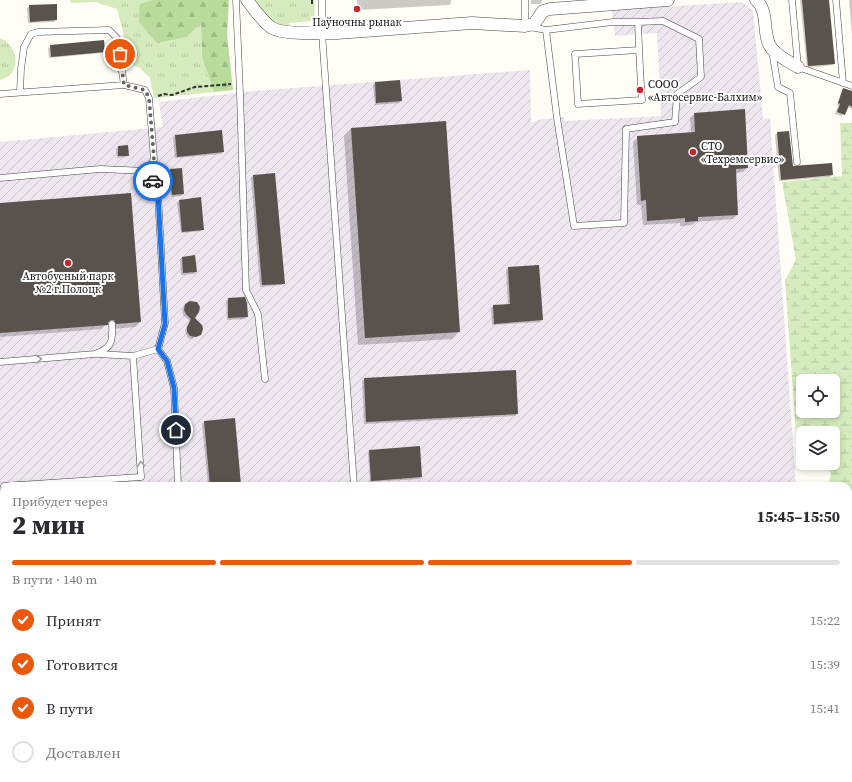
<!DOCTYPE html>
<html lang="ru">
<head>
<meta charset="utf-8">
<style>
  :root { --surface:#fff; --page:#f7f7f7; --text:#2b2b33; --muted:#7c7c81; --line:#e1e1e2; --accent:#ea580c }
  body { margin:0; font-family:"Source Serif 4",serif; background:var(--page); color:var(--text); height:100vh; display:flex; flex-direction:column; font-size:15px; white-space:nowrap }
  * { box-sizing:border-box; margin:0 }
  p { font-size:13px; color:var(--muted) }
  .icon { flex:none; width:22px; height:22px; fill:none; stroke:currentColor; stroke-width:2; stroke-linecap:round; stroke-linejoin:round }
  .map { position:relative; flex:1; overflow:hidden }
  .sheet { position:absolute; left:0px; top:482px; width:852px; height:300px; display:flex; flex-direction:column; background:var(--surface); border-radius:12px 12px 0 0; box-shadow:0 2px 6px #0003 }
  .sheet>* { flex:none }
  .buttons { position:absolute; left:796px; top:374px; display:grid; gap:8px }
  .buttons a { display:grid; place-items:center; width:44px; height:44px; border-radius:6px; background:var(--surface); box-shadow:0 2px 6px #0003; font-size:20px }
  .pin { position:absolute; display:grid; place-items:center; width:34px; height:34px; color:#fff; margin:-17px; border:2px solid #fff; border-radius:50%; box-shadow:0 1px 4px #0007 }
  .courier { position:absolute; display:grid; place-items:center; width:40px; height:40px; margin:-20px; border:3px solid #1a73e8; border-radius:50%; background:#fff; color:#222; box-shadow:0 1px 5px #0007 }
  .overview em { font-style:normal; font-weight:800 }
  .overview div { display:flex; flex-direction:column-reverse }
  .overview { display:flex; align-items:center; justify-content:space-between; height:68px; padding:0 12px }
  h1 { font-size:26px; font-weight:800; line-height:30px }
  .bar { display:grid; grid-template-columns:repeat(4,1fr); gap:6px 4px; align-content:center; height:48px; padding:0 12px }
  .bar i { height:5px; border-radius:3px; background:var(--line) }
  .bar .on { background:var(--accent) }
  .bar p { grid-column:span 4 }
  ol { padding:0 12px; list-style:none }
  li { display:flex; align-items:center; gap:12px; height:44px }
  li p { margin-inline-start:auto }
  li .icon { padding:4px; border-radius:50%; background:var(--accent); color:#fff; stroke-width:4 }
  li:last-child { color:var(--muted) }
  li i { width:22px; height:22px; border:2px solid var(--line); border-radius:50% }
  .map>svg:first-child { display:block }
  .industrial { fill:url(#industrial-furrows) }
  .grass { fill:url(#grass-tufts) }
  .forest { fill:url(#forest-firs) }
  .wetland { fill:url(#wetland-marsh); fill-rule:evenodd }
  .shadow { fill:#0003 }
  .building { fill:#5a524d }
  .lines { fill:none; stroke-linecap:round; stroke-linejoin:round }
  .service-casing { stroke:#444; stroke-width:7 }
  .minor-casing { stroke:#444; stroke-width:13 }
  .path { stroke:#333; stroke-width:2; stroke-dasharray:4 2; stroke-linecap:butt }
  .service { stroke:#fff; stroke-width:6 }
  .minor { stroke:#fff; stroke-width:12 }
  .oneway { stroke:#a0a0a0 }
  .done { stroke:#646461; stroke-width:4; stroke-dasharray:0 7.2 }
  .route { stroke:#1a73e8; stroke-width:5 }
  .poi-dot { fill:#c4262e; stroke:#fff; stroke-width:1.5 }
  .labels { text-anchor:middle; stroke-width:4; stroke-linejoin:round; paint-order:stroke }
  .poi-label { font-size:11px; fill:#111; stroke:#fff }
</style>
</head>
<body>
<div class="map">
<svg width="852" height="782" viewBox="0 0 852 782">
  <defs>
    <pattern id="industrial-furrows" width="10" height="10" patternUnits="userSpaceOnUse"><rect width="10" height="10" fill="#eee6ef"/><path d="M-1 1l2-2M0 10L10 0M9 11l2-2" fill="none" stroke="#cbc4cc"/></pattern>
    <pattern id="grass-tufts" width="24" height="20" patternUnits="userSpaceOnUse"><rect width="24" height="20" fill="#d5ebbd"/><path d="M3 7l-1-3M5 7V3M7 7l1-3M15 17l-1-3M17 17v-4M19 17l1-3" fill="none" stroke="#b6c8a1"/></pattern>
    <pattern id="forest-firs" width="22" height="20" patternUnits="userSpaceOnUse"><rect width="22" height="20" fill="#b9dc9c"/><path d="M5 1l3.5 6h-7zM16 11l3.5 6h-7z" fill="#9ebc85"/></pattern>
    <pattern id="wetland-marsh" width="20" height="14" patternUnits="userSpaceOnUse"><rect width="20" height="14" fill="#d5ebbd"/><path d="M1 5h8M5 5V1M11 12h8M15 12V8" fill="none" stroke="#b6c8a1"/></pattern>
  </defs>
  <rect width="100%" height="100%" fill="#fffdf5"/>
  <path class="industrial" d="M742,2L753,10L763,119L770,118L796,486H4V778H355L356,782H0V142L163,127L159,102L253,91L530,70L531,123L538,120L564,117L565,121L661,116L657,33L615,36L612,10Z
    M356,778H815V782H356Z"/>
  <path class="grass" d="M70,0H153L201,23L202,57L214,92L154,98L150,78L140,68L132,64L126,54L123,31L117,9L95,2L71,3Z
    M255,0H314L315,18L313,21L289,23V28L276,24L265,14Z
    M0,38C2,39 6,41 8,43C20,55 18,76 0,80Z"/>
  <path class="forest" d="M153,0H229L227,34L233,90L214,92L202,57L201,23L186,37L157,43L139,22L140,4Z"/>
  <path class="wetland" d="M840,123H852V541L848,545V486H828L831,474L824,463H833V433H803V462H798L785,280L796,260L782,182L842,176ZM803,381H833V411H803Z"/>
  <path class="shadow" d="M357,0H451V3L449,5L358,10Z
    M531,0H542V2L540,4H531Z
    M800,0H828L834,63L832,65L807,68Z
    M849,0H852V35Z
    M29,6L56,20L54,22L28,23L27,8Z
    M51,46L104,51L102,53L49,58L48,48Z
    M375,83L401,101L399,103L375,105L373,85Z
    M844,89L852,92V109L847,107L842,116L835,114L838,106L837,105L842,91Z
    M695,114L747,168L743,172L735,173L737,215L733,219L696,222L692,225L680,226V223L643,225L641,205H637L633,142L638,137L691,134L690,118Z
    M351,129L459,331L452,339L358,345L344,136Z
    M221,131L223,152L221,154L175,158L173,138L175,136Z
    M788,132L792,167L832,175L830,177L779,181L775,135L777,133Z
    M118,147L128,155L126,157L117,158L116,149Z
    M170,170L183,194L181,196L171,197L168,172Z
    M253,176L284,283L281,285L260,287L251,178Z
    M180,201L203,229L201,231L181,233L177,203Z
    M0,204L140,322L135,327L111,329L109,325L106,324L101,329L0,337Z
    M182,257L196,272L194,274L181,275L180,260Z
    M508,268L542,320L540,322L492,325L491,308L493,306L508,305L506,270Z
    M228,299L247,317L245,319L227,320L226,301Z
    M185,305L200,334L192,339L188,338L186,334L185,330L190,321L183,315L182,310Z
    M515,371L517,414L515,416L364,424L362,381L364,379Z
    M204,422L240,485L239,486H208L202,424Z
    M370,451L421,477L419,479L370,482L368,453Z
    M735,483L736,486H705Z
    M848,574H852V631H848Z
    M0,698H4V778H12V782H0Z
    M203,778H266V782H201Z
    M319,778H329V782H319Z
    M690,778H743L709,780V782L690,781Z"/>
  <path class="building" d="M802,0H829L835,64L808,66Z
    M57,4V20L30,22L29,5Z
    M104,40L105,52L51,57L50,45Z
    M400,80L402,101L376,103L375,82Z
    M843,88L852,91V107L849,105L845,115L837,112L840,104L838,103Z
    M745,109L748,168L736,169L738,215L698,217V221L685,222V218L647,221L646,200L641,201L637,136L695,132L694,113Z
    M446,121L460,332L365,338L351,128Z
    M222,130L224,152L177,157L175,135Z
    M789,131L793,166L832,163L833,175L781,180L777,132Z
    M128,145L129,156H118V146Z
    M182,168L184,194L172,195L170,169Z
    M275,173L285,284L262,285L253,175Z
    M131,193L141,322L116,324L114,320H111L108,322V325L0,333V203Z
    M201,197L204,230L182,232L179,200Z
    M195,255L197,272L183,273L182,257Z
    M539,265L543,320L494,324L493,305L510,304L508,267Z
    M245,297L247,303L248,317L228,318V298Z
    M190,301L197,302L200,307L199,312L195,318L202,325L203,329L201,335L196,337L190,336L187,332V327L191,319L186,314L184,310L185,304Z
    M516,370L518,414L366,422L364,378Z
    M235,418L241,485L210,486L204,421Z
    M420,446L422,477L371,481L369,450Z"/>
  <g class="lines">
    <defs>
      <path id="service" d="M236,0L240,93L246,290L258,314L265,379
        M322,0V33L354,486
        M525,0V26L546,30L613,22H638L663,21L699,39L701,77L677,94L675,122L626,129L624,223L574,226L557,118L546,30
        M792,0L798,67L852,86
        M836,0L843,83
        M638,22C639,48 640,74 642,100L578,104L575,54L639,50
        M772,51L778,87L790,93L797,162
        M20,92L21,69L24,47L31,34L38,32L109,30L117,38L124,85
        M0,94L124,85L145,90L149,98L154,159L147,171L153,181L158,195L165,323L158,349L167,361L174,388L178,486
        M0,178L100,169L147,171
        M98,354L133,356L158,349
        M0,362L95,354C112,348 113,341 112,324
        M4,486L141,477L133,356
        M848,777L852,767"/>
      <path id="minor" d="M247,0C253,8 263,22 272,28C284,35 322,33 337,33L472,23L525,26L534,24L543,11L550,9L668,0
        M756,0C770,11 761,36 772,49C779,57 789,62 798,67"/>
    </defs>
    <use href="#service" class="service-casing"/>
    <use href="#minor" class="minor-casing"/>
    <path class="path" d="M312,0V6
      M158,96L164,94L172,95L195,87L231,84"/>
    <use href="#service" class="service"/>
    <use href="#minor" class="minor"/>
  </g>
  <defs><path id="oneway-chevron" d="M-2-3.5L2.5 0L-2 3.5" fill="none" stroke-width="1.6" stroke-linecap="round" stroke-linejoin="round"/></defs>
  <g class="oneway">
    <use href="#oneway-chevron" transform="translate(39 359) rotate(-5)"/>
    <use href="#oneway-chevron" transform="translate(141 464) rotate(-94)"/>
  </g>
  <g class="lines">
    <path class="done" d="M120,54L124,85L145,90L149,98L154,158L147,171L153,181"/>
    <path class="route" d="M153,181L158,195L165,324L158,349L167,361L174,388L176,430"/>
  </g>
  <g class="poi-dot">
    <circle cx="357" cy="9" r="4"/>
    <circle cx="640" cy="90" r="4"/>
    <circle cx="693" cy="152" r="4"/>
    <circle cx="68" cy="263" r="4"/>
  </g>
  <g class="labels">
    <g class="poi-label">
      <text x="357" y="26">Паўночны рынак</text>
      <text x="648" y="88" text-anchor="start">СООО<tspan x="648" dy="13">«Автосервис-Балхим»</tspan></text>
      <text x="701" y="150" text-anchor="start">СТО<tspan x="701" dy="13">«Техремсервис»</tspan></text>
      <text x="68" y="280">Автобусный парк<tspan x="68" dy="13">№2 г.Полоцк</tspan></text>
    </g>
  </g>
</svg>
<div class="buttons">
<a><svg class="icon" aria-label="locate" viewBox="0 0 24 24"><circle cx="12" cy="12" r="6"/><path d="M12 2v4M12 18v4M2 12h4M18 12h4"/></svg></a>
<a><svg class="icon" aria-label="layers" viewBox="0 0 24 24"><path d="M12 4l9 5-9 5-9-5zM3 14l9 5 9-5"/></svg></a>
</div>
<div class="pin" style="left:120px;top:54px;background:#ea580c"><svg class="icon" aria-label="bag" viewBox="0 0 24 24"><path d="M5 8h14l-1 12H6zM9 8a3 3 0 0 1 6 0"/></svg></div>
<div class="pin" style="left:176px;top:430px;background:#1f2937"><svg class="icon" aria-label="home" viewBox="0 0 24 24"><path d="M3 11l9-7 9 7M6 9v11h12V9"/></svg></div>
<div class="courier" style="left:153px;top:181px"><svg class="icon" aria-label="car" viewBox="0 0 24 24"><path d="M5 17H2v-5l4-1 3-4h7l3 4 3 1v5h-3M9 17h6M6 11h13"/><circle cx="7" cy="17" r="2"/><circle cx="17" cy="17" r="2"/></svg></div>
<section class="sheet">
<div class="overview"><div><h1>2 мин</h1><p>Прибудет через</p></div><em>15:45–15:50</em></div>
<div class="bar"><i class="on"></i><i class="on"></i><i class="on"></i><i></i><p>В пути · 140 m</p></div>
<ol>
<li><svg class="icon" aria-label="check" viewBox="0 0 24 24"><path d="M5 12l5 5 9-10"/></svg>Принят<p>15:22</p></li>
<li><svg class="icon" aria-label="check" viewBox="0 0 24 24"><path d="M5 12l5 5 9-10"/></svg>Готовится<p>15:39</p></li>
<li><svg class="icon" aria-label="check" viewBox="0 0 24 24"><path d="M5 12l5 5 9-10"/></svg>В пути<p>15:41</p></li>
<li><i></i>Доставлен</li>
</ol>
</section>
</div>
</body>
</html>
